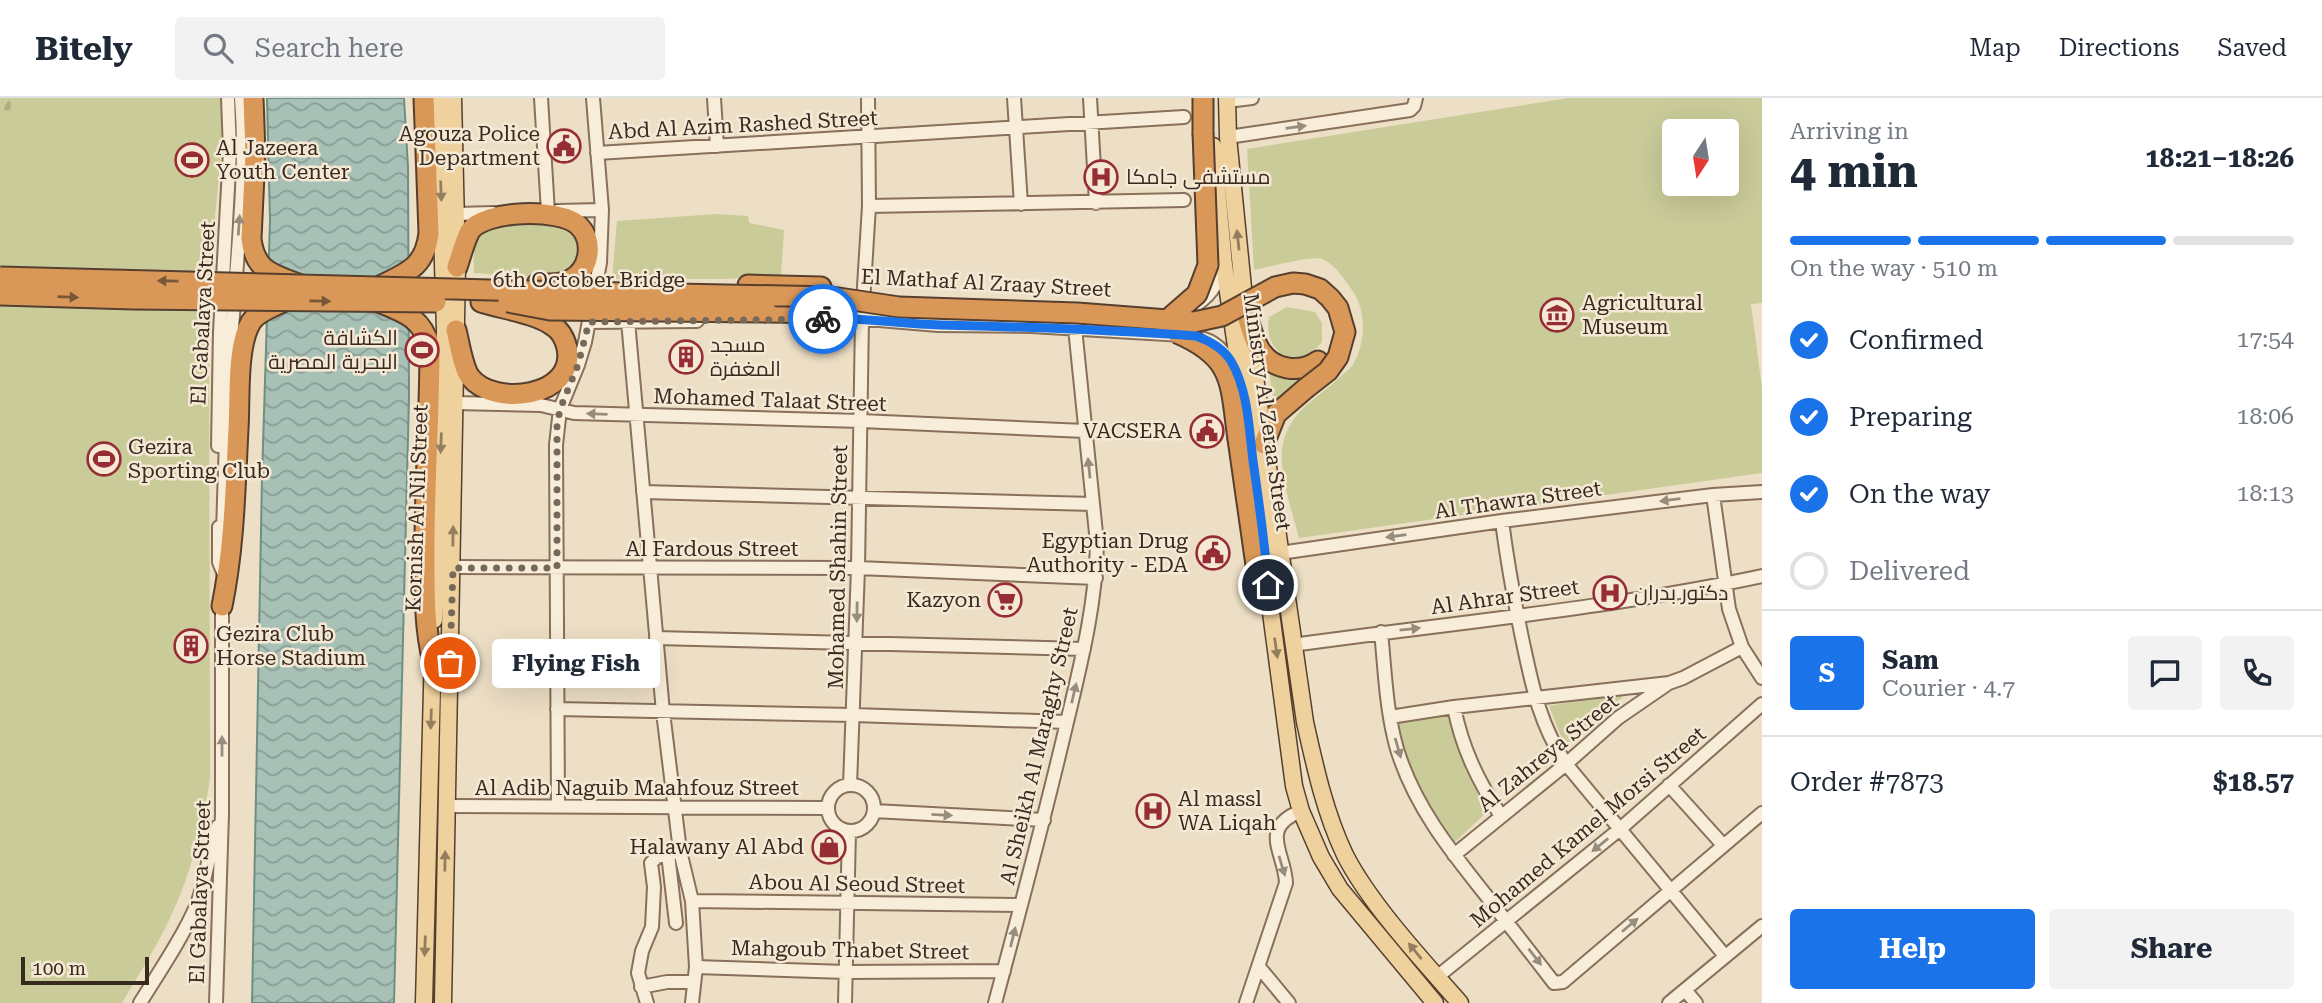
<!DOCTYPE html>
<html lang="en">
<head>
<meta charset="utf-8">
<style>
  :root { --surface:#fff; --page:#f2f2f3; --text:#1f2937; --muted:#747a83; --line:#e0e1e3; --accent:#1a73e8 }
  body { margin:0; font-family:"Roboto Serif",Cairo,serif; background:var(--page); color:var(--text); height:100vh; display:flex; flex-direction:column; font-size:26px; white-space:nowrap }
  * { box-sizing:border-box; margin:0 }
  p { font-size:23px; color:var(--muted) }
  .icon { flex:none; width:38px; height:38px; fill:none; stroke:currentColor; stroke-width:2; stroke-linecap:round; stroke-linejoin:round }
  .map { position:relative; flex:1; overflow:hidden }
  .details { display:flex; flex-direction:column; background:var(--surface); width:560px }
  .details>* { flex:none }
  .needle { width:46px; rotate:192deg }
  .fabs { position:absolute; left:1662px; top:21px; display:grid; gap:14px }
  .fabs a { display:grid; place-items:center; width:77px; height:77px; border-radius:7px; background:var(--surface); box-shadow:0 7px 28px #0002; font-size:35px }
  .scale { position:absolute; left:21px; bottom:18px; width:128px; box-sizing:border-box; padding-left:7px; border:4px solid #382a1f; border-top:0; font-size:19px; line-height:24px; white-space:nowrap; color:#382a1f; -webkit-text-stroke:5px #f5e9d5; paint-order:stroke }
  .pin { position:absolute; display:grid; place-items:center; width:60px; height:60px; color:#fff; margin:-30px; border:4px solid #fff; border-radius:50%; box-shadow:0 2px 7px #0007 }
  .courier { position:absolute; display:grid; place-items:center; width:70px; height:70px; margin:-35px; border:5px solid #1a73e8; border-radius:50%; background:#fff; color:#222; box-shadow:0 2px 9px #0007 }
  .bubble { position:absolute; height:49px; border-radius:7px; background:var(--surface); box-shadow:0 7px 28px #0002; font-size:23px; font-weight:700; line-height:49px; text-align:center }
  .head em { font-style:normal; font-weight:700 }
  .head div { display:flex; flex-direction:column-reverse }
  .head { display:flex; align-items:center; justify-content:space-between; height:119px; padding:0 28px }
  h1 { font-size:46px; font-weight:700; line-height:52px }
  .bar { display:grid; grid-template-columns:repeat(4,1fr); gap:10px 7px; align-content:center; height:84px; padding:0 28px }
  .bar i { height:9px; border-radius:5px; background:var(--line) }
  .bar .current { background:var(--accent) }
  .bar p { grid-column:span 4 }
  .line { display:flex; align-items:center; gap:18px; padding:0 28px; border-top:2px solid var(--line) }
  .line div { flex:1 }
  .round { display:grid; place-items:center; flex:none; width:74px; height:74px; border-radius:7px; background:var(--page) }
  ol { padding:0 28px; list-style:none }
  li { display:flex; align-items:center; gap:21px; height:77px }
  li p { margin-inline-start:auto }
  li .icon { padding:7px; border-radius:50%; background:var(--accent); color:#fff; stroke-width:4 }
  li:last-child { color:var(--muted) }
  li i { width:38px; height:38px; border:4px solid var(--line); border-radius:50% }
  .button { display:flex; gap:14px; margin-top:auto; padding:14px 28px }
  .button a { flex:1; height:80px; border-radius:7px; background:var(--accent); color:#fff; font-size:28px; font-weight:700; line-height:80px; text-align:center }
  .button a+a { background:var(--page); color:var(--text) }
  header { display:flex; align-items:center; gap:42px; box-sizing:border-box; height:98px; padding:0 35px; background:var(--surface); border-bottom:2px solid var(--line) }
  header strong { font-size:33px }
  nav { display:flex; gap:38px; margin-inline-start:auto; font-size:24px }
  .search { width:490px; height:63px; background:var(--page); display:flex; align-items:center; gap:18px; box-sizing:border-box; padding:0 24px; border-radius:7px; color:var(--muted); font-size:26px }
  main { display:flex; flex:1; min-height:0 }
  .map>svg:first-child { display:block }
  .green { fill:#c9cb99; fill-rule:evenodd }
  .forest { fill:url(#forest-firs) }
  .water { fill:url(#water-waves); stroke:#6d8f84; stroke-width:2 }
  .lines { fill:none; stroke-linecap:round; stroke-linejoin:round }
  .minor-casing { stroke:#88705b; stroke-width:16 }
  .major-casing { stroke:#563f2f; stroke-width:19 }
  .highway-casing { stroke:#563f2f; stroke-width:23 }
  .minor { stroke:#f8edd8; stroke-width:12 }
  .major { stroke:#efd19e; stroke-width:16 }
  .highway { stroke:#da9858; stroke-width:19 }
  .highway-bridge-casing { stroke:#563f2f; stroke-width:23; stroke-linecap:butt }
  .highway-bridge { stroke:#da9858; stroke-width:19 }
  .oneway { fill:#988c7c }
  .oneway2 { fill:#947e5e }
  .oneway3 { fill:#795636 }
  .done { stroke:#776959; stroke-width:7; stroke-dasharray:0 12.6 }
  .route { stroke:#1a73e8; stroke-width:9 }
  .labels { text-anchor:middle; stroke-width:5; stroke-linejoin:round; paint-order:stroke }
  .street-label { font-size:21px; fill:#382a1f; stroke:#f5e9d5 }
  .poi-label { font-size:21px; fill:#382a1f; stroke:#f5e9d5; text-anchor:start }
</style>
</head>
<body>
<header>
<strong>Bitely</strong>
<div class="search"><svg class="icon" aria-label="search" viewBox="0 0 24 24"><circle cx="10" cy="10" r="6"/><path d="M15 15l6 6"/></svg>Search here</div>
<nav><a>Map</a><a>Directions</a><a>Saved</a></nav>
</header>
<main>
<div class="map">
<svg width="1762" height="905" viewBox="0 0 1762 905">
  <defs>
    <pattern id="forest-firs" width="22" height="20" patternUnits="userSpaceOnUse" patternTransform="scale(1.75)"><rect width="22" height="20" fill="#c9cb99"/><path d="M5 1l3.5 6h-7zM16 11l3.5 6h-7z" fill="#adae83"/></pattern>
    <pattern id="water-waves" width="16" height="10" patternUnits="userSpaceOnUse" patternTransform="scale(1.75)"><rect width="16" height="10" fill="#a7c1b7"/><path d="M0 5q4-4 8 0t8 0" fill="none" stroke="#899d94"/></pattern>
  </defs>
  <rect width="100%" height="100%" fill="#eddfc5"/>
  <path class="green" d="M0,0H222L223,35L213,141L209,216L210,680C203,729 191,776 170,820C157,849 138,877 122,905H0Z
    M1568,0H1762V205L1751,206L1762,290V375L1299,440C1292,412 1276,369 1284,341C1295,308 1318,301 1340,279C1344,275 1349,272 1352,268C1366,246 1367,213 1352,192C1344,181 1335,166 1322,161C1313,157 1268,169 1254,172L1247,51ZM1727,33V86H1675V33Z
    M716,116L748,118L749,125L784,132L781,177L727,181H612L617,123Z
    M544,124C563,127 569,128 579,145C578,152 578,160 573,166C558,186 498,176 474,175C474,167 473,156 475,148C483,120 522,125 544,124Z
    M1287,209L1315,214L1322,225V244C1298,275 1262,256 1269,219Z
    M1269,272L1302,281L1274,308Z
    M1630,593L1565,648L1549,608Z
    M1450,617L1466,673L1487,714L1455,744C1428,708 1406,668 1397,624Z"/>
  <path class="forest" d="M7,0H13L0,45V27Z"/>
  <path class="water" d="M267,0H404L408,69L409,299L394,905H252L262,380L270,122Z"/>
  <g class="lines">
    <defs>
      <path id="minor" d="M541,0L548,114
        M714,0L717,48
        M1014,0L1021,106
        M1090,0L1096,105
        M1227,3L1252,0
        M1228,39L1410,12L1414,8L1416,0
        M597,55L1184,19
        M869,108L1184,102
        M557,113L602,112
        M457,116L493,115
        M1192,209C1209,200 1217,187 1223,169
        M855,220L938,227L1031,228L1183,237
        M628,223L663,614L680,753L692,803L696,869L692,905
        M589,224L697,223
        M1204,241C1220,246 1229,260 1236,275
        M455,305L541,307L574,315L861,323L1085,333
        M218,348L220,234L230,53L228,0
        M643,394L1093,406
        M1713,397L1729,511L1742,549L1762,580
        M1502,423C1507,462 1514,501 1522,540C1532,587 1539,625 1566,666L1725,858
        M219,429V464L223,474
        M223,436C225,363 227,290 233,218C238,145 247,72 241,0
        M1280,455L1502,423L1713,397L1762,394
        M453,469L858,470L1096,480
        M1381,534C1385,573 1386,613 1397,651C1414,707 1449,751 1485,796C1508,826 1531,855 1554,885L1563,884L1762,715
        M656,540L1084,551
        M1293,547C1450,525 1607,511 1762,478
        M1454,609C1462,650 1478,683 1501,718
        M557,611L853,617L1067,624
        M1390,619L1454,609L1669,585L1683,580L1742,549
        M850,687L858,470L862,221L869,108L868,0
        M1669,687L1723,747
        M828 710a23 23 0 1 1 46 0a23 23 0 1 1-46 0Z
        M446,708L828,710
        M558,709L556,347L560,311L578,267L585,244L600,165L602,112L593,0
        M874,713L1044,722
        M668,756L676,825
        M1454,757L1566,666L1618,620L1666,587
        M692,803L1021,807
        M696,869L846,874L1004,873
        M1259,869L1289,905
        M1437,879L1620,731L1762,606
        M641,889L667,884H694
        M1685,892L1696,905
        M140,905C159,874 183,839 197,806C207,780 208,754 218,728
        M216,905L222,716V503
        M647,905L638,875L642,853L652,829L654,789L651,765L657,759L680,753
        M845,905L849,733
        M995,905C1020,812 1045,718 1067,624C1081,565 1096,506 1097,445L1075,230
        M1246,905L1286,785C1285,755 1258,730 1301,713
        M1669,905L1762,828"/>
      <path id="major" d="M1227,0L1228,39L1245,210L1305,624C1315,669 1325,715 1345,757C1370,806 1423,863 1460,905
        M1213,48L1224,167L1265,445L1270,507L1294,688L1301,713L1321,759L1340,791L1435,905
        M434,522L445,232L438,0
        M424,905L433,552
        M443,905L457,169L453,0"/>
      <path id="highway" d="M253,0L255,55L251,141C255,173 272,176 298,186
        M1203,35V0
        M457,169C461,158 464,144 470,133C484,112 560,110 578,127C595,143 590,172 570,182C560,187 548,186 537,186
        M748,187L821,189
        M378,189C406,175 425,170 429,135L424,0
        M376,203C403,214 422,219 430,249C430,322 424,395 425,468C425,501 425,532 433,564
        M1245,210C1249,224 1252,239 1260,252C1273,272 1299,276 1318,263
        M767,214L828,215L847,220
        M456,232C459,244 463,270 470,279C494,310 577,299 567,250C565,241 561,233 553,228C536,215 502,211 481,204
        M1238,341L1256,467L1270,507
        M1264,346L1276,316L1305,291
        M222,508C234,449 235,391 238,331C240,302 236,249 251,224C258,213 276,208 287,202"/>
    </defs>
    <use href="#minor" class="minor-casing"/>
    <use href="#major" class="major-casing"/>
    <use href="#highway" class="highway-casing"/>
    <use href="#minor" class="minor"/>
    <use href="#major" class="major"/>
    <use href="#highway" class="highway"/>
    <defs>
      <path id="highway-bridge" d="M0,179L528,193L832,199L899,209L1077,215L1194,224L1222,218L1275,189L1293,185L1305,186L1320,191L1330,200L1338,210L1345,234L1338,259L1328,273L1305,291
        M0,197L133,201L436,204
        M508,204L550,212L767,214
        M1166,223L1197,196L1208,167L1203,35
        M1177,235C1235,260 1230,285 1238,341"/>
    </defs>
    <use href="#highway-bridge" class="highway-bridge-casing"/>
    <use href="#highway-bridge" class="highway-bridge"/>
  </g>
  <defs><path id="oneway-solid" d="M-6-.8H1V-3.2L6.5 0L1 3.2V.8H-6Z" transform="scale(1.75)"/></defs>
  <g class="oneway">
    <use href="#oneway-solid" transform="translate(1296 29) rotate(-8)"/>
    <use href="#oneway-solid" transform="translate(239 127) rotate(-86)"/>
    <use href="#oneway-solid" transform="translate(597 316) rotate(-178)"/>
    <use href="#oneway-solid" transform="translate(1089 370) rotate(-96)"/>
    <use href="#oneway-solid" transform="translate(1670 402) rotate(173)"/>
    <use href="#oneway-solid" transform="translate(1396 438) rotate(172)"/>
    <use href="#oneway-solid" transform="translate(857 514) rotate(91)"/>
    <use href="#oneway-solid" transform="translate(1410 531) rotate(-6)"/>
    <use href="#oneway-solid" transform="translate(1074 595) rotate(-77)"/>
    <use href="#oneway-solid" transform="translate(222 648) rotate(-90)"/>
    <use href="#oneway-solid" transform="translate(1398 650) rotate(74)"/>
    <use href="#oneway-solid" transform="translate(942 717) rotate(3)"/>
    <use href="#oneway-solid" transform="translate(1600 747) rotate(141)"/>
    <use href="#oneway-solid" transform="translate(1282 768) rotate(73)"/>
    <use href="#oneway-solid" transform="translate(1630 827) rotate(-40)"/>
    <use href="#oneway-solid" transform="translate(1013 839) rotate(-76)"/>
    <use href="#oneway-solid" transform="translate(1535 859) rotate(52)"/>
  </g>
  <g class="oneway2">
    <use href="#oneway-solid" transform="translate(441 93) rotate(88)"/>
    <use href="#oneway-solid" transform="translate(1238 142) rotate(-96)"/>
    <use href="#oneway-solid" transform="translate(441 345) rotate(92)"/>
    <use href="#oneway-solid" transform="translate(453 438) rotate(-89)"/>
    <use href="#oneway-solid" transform="translate(1276 550) rotate(82)"/>
    <use href="#oneway-solid" transform="translate(431 621) rotate(92)"/>
    <use href="#oneway-solid" transform="translate(445 763) rotate(-89)"/>
    <use href="#oneway-solid" transform="translate(425 848) rotate(92)"/>
    <use href="#oneway-solid" transform="translate(1415 853) rotate(-129)"/>
  </g>
  <g class="oneway3">
    <use href="#oneway-solid" transform="translate(168 183) rotate(-179)"/>
    <use href="#oneway-solid" transform="translate(68 199) rotate(2)"/>
    <use href="#oneway-solid" transform="translate(320 203) rotate(1)"/>
  </g>
  <g class="lines">
    <path class="done" d="M450,565L453,470H557V328L560,311L578,267L589,224L823,221"/>
    <path class="route" d="M823,221C862,219 900,226 940,227C1026,229 1111,232 1196,238C1210,243 1223,250 1231,263C1248,292 1249,330 1253,363C1259,404 1265,445 1268,487"/>
  </g>
  <defs>
    <symbol id="civic-ring" viewBox="-11 -11 22 22"><circle r="9.5" fill="#f5e9d5" stroke="#962d34" stroke-width="1.5"/><path d="M-.6-6.5H3V-4.5H.6V-3L4-1V1h2V6H-6V1h2V-1L-.6-3ZM-1.2 2.5V6h2.4V2.5Z" fill="#962d34"/></symbol>
    <symbol id="stadium-ring" viewBox="-11 -11 22 22"><circle r="9.5" fill="#f5e9d5" stroke="#962d34" stroke-width="1.5"/><path d="M0-5a6.5 5 0 1 0 0 10a6.5 5 0 1 0 0-10ZM-3.5-1.8h7v3.6h-7Z" fill="#962d34"/></symbol>
    <symbol id="hospital-ring" viewBox="-11 -11 22 22"><circle r="9.5" fill="#f5e9d5" stroke="#962d34" stroke-width="1.5"/><path d="M-5-5h3v3.5h4V-5h3V5h-3V1.5h-4V5h-3Z" fill="#962d34"/></symbol>
    <symbol id="museum-ring" viewBox="-11 -11 22 22"><circle r="9.5" fill="#f5e9d5" stroke="#962d34" stroke-width="1.5"/><path d="M0-6L6-3V-2H-6V-3ZM-5-1h2V3h-2ZM-1-1h2V3h-2ZM3-1h2V3H3ZM-6 4H6V6H-6Z" fill="#962d34"/></symbol>
    <symbol id="building-ring" viewBox="-11 -11 22 22"><circle r="9.5" fill="#f5e9d5" stroke="#962d34" stroke-width="1.5"/><path d="M-4-6H4V6H1V3H-1V6H-4ZM-2.5-4.3h1.7v1.8h-1.7ZM.8-4.3h1.7v1.8H.8ZM-2.5-1h1.7V.8h-1.7ZM.8-1h1.7V.8H.8Z" fill="#962d34"/></symbol>
    <symbol id="supermarket-ring" viewBox="-11 -11 22 22"><circle r="9.5" fill="#f5e9d5" stroke="#962d34" stroke-width="1.5"/><path d="M-6-5.5h2.5l.6 2H6L4.5 2H-2.5L-4.4-4H-6ZM-1.5 3.2a1.3 1.3 0 1 0 .1 0ZM3 3.2a1.3 1.3 0 1 0 .1 0Z" fill="#962d34"/></symbol>
    <symbol id="shop-ring" viewBox="-11 -11 22 22"><circle r="9.5" fill="#f5e9d5" stroke="#962d34" stroke-width="1.5"/><path d="M-5-2.5h2.3a2.7 3.5 0 0 1 5.4 0H5L5.5 6h-11ZM-1.5-2.5h3a1.5 2.3 0 0 0-3 0Z" fill="#962d34"/></symbol>
  </defs>
  <g fill-rule="evenodd">
    <use href="#civic-ring" x="545" y="29" width="38" height="38"/>
    <use href="#stadium-ring" x="173" y="43" width="38" height="38"/>
    <use href="#hospital-ring" x="1082" y="60" width="38" height="38"/>
    <use href="#museum-ring" x="1538" y="198" width="38" height="38"/>
    <use href="#stadium-ring" x="403" y="233" width="38" height="38"/>
    <use href="#building-ring" x="667" y="240" width="38" height="38"/>
    <use href="#civic-ring" x="1188" y="314" width="38" height="38"/>
    <use href="#stadium-ring" x="85" y="342" width="38" height="38"/>
    <use href="#civic-ring" x="1194" y="436" width="38" height="38"/>
    <use href="#hospital-ring" x="1591" y="476" width="38" height="38"/>
    <use href="#supermarket-ring" x="986" y="483" width="38" height="38"/>
    <use href="#building-ring" x="172" y="529" width="38" height="38"/>
    <use href="#hospital-ring" x="1134" y="694" width="38" height="38"/>
    <use href="#shop-ring" x="810" y="730" width="38" height="38"/>
  </g>
  <g class="labels">
    <g class="street-label">
      <text transform="translate(743 27) rotate(-3)" y="7">Abd Al Azim Rashed Street</text>
      <text x="589" y="189">6th October Bridge</text>
      <text transform="translate(986 185) rotate(3)" y="7">El Mathaf Al Zraay Street</text>
      <text transform="translate(203 215) rotate(-87)" y="7">El Gabalaya Street</text>
      <text transform="translate(770 302) rotate(2)" y="7">Mohamed Talaat Street</text>
      <text transform="translate(1267 314) rotate(82)" y="7">Ministry Al Zeraa Street</text>
      <text transform="translate(1518 402) rotate(-8)" y="7">Al Thawra Street</text>
      <text transform="translate(417 410) rotate(-88)" y="7">Kornish Al Nil Street</text>
      <text x="712" y="458">Al Fardous Street</text>
      <text transform="translate(838 469) rotate(-89)" y="7">Mohamed Shahin Street</text>
      <text transform="translate(1505 499) rotate(-8)" y="7">Al Ahrar Street</text>
      <text transform="translate(1039 648) rotate(-77)" y="7">Al Sheikh Al Maraghy Street</text>
      <text transform="translate(1548 655) rotate(-39)" y="7">Al Zahreya Street</text>
      <text x="637" y="697">Al Adib Naguib Maahfouz Street</text>
      <text transform="translate(1588 729) rotate(-40)" y="7">Mohamed Kamel Morsi Street</text>
      <text transform="translate(857 786) rotate(1)" y="7">Abou Al Seoud Street</text>
      <text transform="translate(200 794) rotate(-88)" y="7">El Gabalaya Street</text>
      <text transform="translate(850 852) rotate(1)" y="7">Mahgoub Thabet Street</text>
    </g>
    <g class="poi-label">
      <text x="540" y="43" text-anchor="end">Agouza Police<tspan x="540" dy="24">Department</tspan></text>
      <text x="216" y="57">Al Jazeera<tspan x="216" dy="24">Youth Center</tspan></text>
      <text x="1126" y="86">مستشفى جامكا</text>
      <text x="1582" y="212">Agricultural<tspan x="1582" dy="24">Museum</tspan></text>
      <text x="398" y="247" text-anchor="end">الكشافة<tspan x="398" dy="24">البحرية المصرية</tspan></text>
      <text x="710" y="254">مسجد<tspan x="710" dy="24">المغفرة</tspan></text>
      <text x="1182" y="340" text-anchor="end">VACSERA</text>
      <text x="128" y="356">Gezira<tspan x="128" dy="24">Sporting Club</tspan></text>
      <text x="1188" y="450" text-anchor="end">Egyptian Drug<tspan x="1188" dy="24">Authority - EDA</tspan></text>
      <text x="1634" y="502">دكتور بدران</text>
      <text x="981" y="509" text-anchor="end">Kazyon</text>
      <text x="216" y="543">Gezira Club<tspan x="216" dy="24">Horse Stadium</tspan></text>
      <text x="1178" y="708">Al massl<tspan x="1178" dy="24">WA Liqah</tspan></text>
      <text x="804" y="756" text-anchor="end">Halawany Al Abd</text>
    </g>
  </g>
</svg>
<div class="fabs">
<a><svg class="needle" viewBox="-14 -14 28 28"><path d="M0-13l5 13h-10z" fill="#e53935"/><path d="M0 13l5-13h-10z" fill="#747a83"/></svg></a>
</div>
<div class="scale">100 m</div>
<div class="pin" style="left:450px;top:565px;background:#ea580c"><svg class="icon" aria-label="bag" viewBox="0 0 24 24"><path d="M5 8h14l-1 12H6zM9 8a3 3 0 0 1 6 0"/></svg></div>
<div class="pin" style="left:1268px;top:487px;background:#1f2937"><svg class="icon" aria-label="home" viewBox="0 0 24 24"><path d="M3 11l9-7 9 7M6 9v11h12V9"/></svg></div>
<div class="courier" style="left:823px;top:221px"><svg class="icon" aria-label="bike" viewBox="0 0 24 24"><circle cx="6" cy="16" r="4"/><circle cx="18" cy="16" r="4"/><path d="M6 16l4-8h5l3 8M10 8l3 8H6M13 5h3"/></svg></div>
<div class="bubble" style="left:492px;top:541px;width:168px">Flying Fish</div>
</div>
<section class="details">
<div class="head"><div><h1>4 min</h1><p>Arriving in</p></div><em>18:21–18:26</em></div>
<div class="bar"><i class="current"></i><i class="current"></i><i class="current"></i><i></i><p>On the way · 510 m</p></div>
<ol>
<li><svg class="icon" aria-label="check" viewBox="0 0 24 24"><path d="M5 12l5 5 9-10"/></svg>Confirmed<p>17:54</p></li>
<li><svg class="icon" aria-label="check" viewBox="0 0 24 24"><path d="M5 12l5 5 9-10"/></svg>Preparing<p>18:06</p></li>
<li><svg class="icon" aria-label="check" viewBox="0 0 24 24"><path d="M5 12l5 5 9-10"/></svg>On the way<p>18:13</p></li>
<li><i></i>Delivered</li>
</ol>
<div class="line" style="height:126px"><b class="round" style="background:var(--accent);color:#fff">S</b><div><b>Sam</b><p>Courier · 4.7</p></div><a class="round"><svg class="icon" aria-label="chat" viewBox="0 0 24 24"><path d="M4 5h16v11H9l-5 4z"/></svg></a><a class="round"><svg class="icon" aria-label="phone" viewBox="0 0 24 24"><path d="M5 4h4l2 5-3 2q2 4 5 5l2-3 5 2v4C11 20 4 13 5 4z"/></svg></a></div>
<div class="line" style="height:91px"><div>Order #7873</div><b>$18.57</b></div>
<div class="button"><a>Help</a><a>Share</a></div>
</section>
</main>
</body>
</html>
